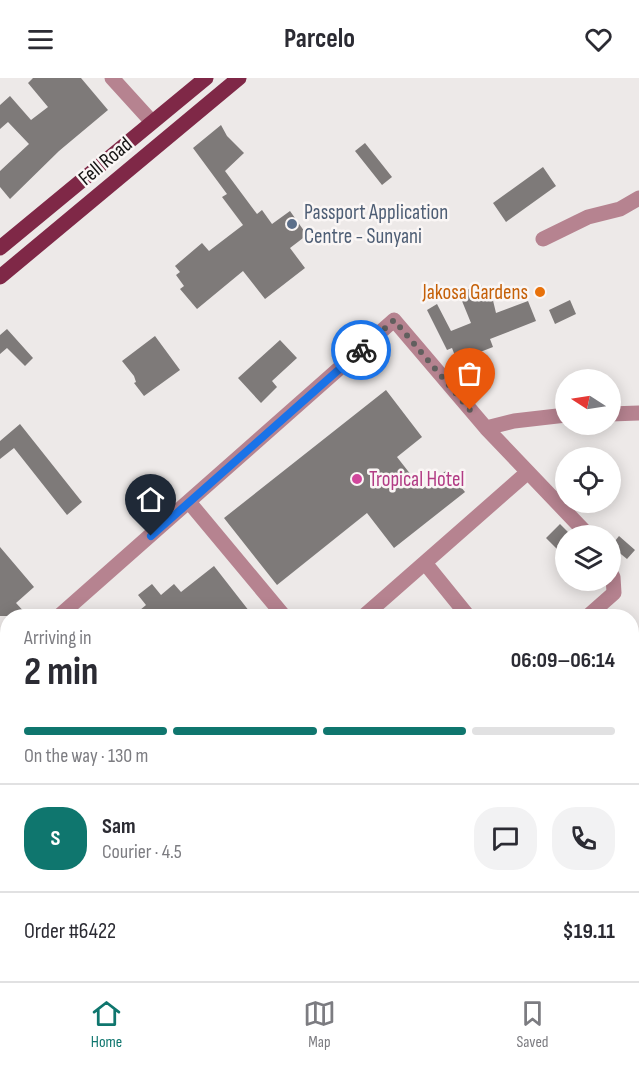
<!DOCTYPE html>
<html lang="en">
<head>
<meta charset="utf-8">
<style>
  :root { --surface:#fff; --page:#f2f2f3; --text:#2b2b33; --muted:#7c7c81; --line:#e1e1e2; --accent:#0f766e }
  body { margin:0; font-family:"Sofia Sans Condensed",sans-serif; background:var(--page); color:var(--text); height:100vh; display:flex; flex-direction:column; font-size:22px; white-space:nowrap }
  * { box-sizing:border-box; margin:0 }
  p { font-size:20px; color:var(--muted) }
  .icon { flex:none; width:33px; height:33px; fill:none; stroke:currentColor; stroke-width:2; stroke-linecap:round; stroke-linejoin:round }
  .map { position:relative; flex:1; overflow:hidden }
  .side { position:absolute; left:0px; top:531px; width:639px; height:372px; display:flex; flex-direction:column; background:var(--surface); border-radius:24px 24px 0 0; box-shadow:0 3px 15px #0003 }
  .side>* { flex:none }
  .needle { width:39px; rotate:282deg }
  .fabs { position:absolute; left:555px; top:291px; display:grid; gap:12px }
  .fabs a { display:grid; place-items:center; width:66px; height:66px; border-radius:50%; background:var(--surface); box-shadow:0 3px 15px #0003; font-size:30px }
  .pin { position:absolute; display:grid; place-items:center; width:51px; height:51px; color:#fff; margin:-62px -26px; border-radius:50% 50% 50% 0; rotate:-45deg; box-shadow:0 0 6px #0007 }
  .pin .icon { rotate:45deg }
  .courier { position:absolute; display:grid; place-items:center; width:60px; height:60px; margin:-30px; border:4px solid #1a73e8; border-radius:50%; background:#fff; color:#222; box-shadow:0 2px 8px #0007 }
  .head em { font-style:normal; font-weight:700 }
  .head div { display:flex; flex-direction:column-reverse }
  .head { display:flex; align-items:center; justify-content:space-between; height:102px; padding:0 24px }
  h1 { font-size:39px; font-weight:700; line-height:45px }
  .bar { display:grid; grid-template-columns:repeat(4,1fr); gap:9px 6px; align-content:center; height:72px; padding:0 24px }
  .bar i { height:8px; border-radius:4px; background:var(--line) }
  .bar .on { background:var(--accent) }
  .bar p { grid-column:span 4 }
  .line { display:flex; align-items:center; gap:15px; padding:0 24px; border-top:2px solid var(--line) }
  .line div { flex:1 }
  .round { display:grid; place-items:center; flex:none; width:63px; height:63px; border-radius:24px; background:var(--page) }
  header { display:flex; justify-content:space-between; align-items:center; height:78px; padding:0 24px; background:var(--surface); font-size:27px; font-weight:700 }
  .tabs { display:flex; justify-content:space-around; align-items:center; height:84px; border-top:2px solid var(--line); background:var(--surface); font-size:16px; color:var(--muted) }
  .tabs a { display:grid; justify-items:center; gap:3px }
  .tabs .on { color:var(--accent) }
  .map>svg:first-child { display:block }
  .building { fill:#7e7a79 }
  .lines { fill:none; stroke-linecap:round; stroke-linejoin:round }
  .minor { stroke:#b68390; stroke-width:15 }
  .major { stroke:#7f2847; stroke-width:15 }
  .done { stroke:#615f5e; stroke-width:6; stroke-dasharray:0 10.8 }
  .route { stroke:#1a73e8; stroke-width:8 }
  .service-dot { fill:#5c6f8a; stroke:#faf6f5; stroke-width:2 }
  .food-dot { fill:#e8710a; stroke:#faf6f5; stroke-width:2 }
  .hotel-dot { fill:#d1479c; stroke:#faf6f5; stroke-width:2 }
  .labels { text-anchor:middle; stroke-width:5; stroke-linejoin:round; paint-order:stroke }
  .street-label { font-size:21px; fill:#151413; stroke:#faf6f5 }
  .service-label { font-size:21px; fill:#4e5e75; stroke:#faf6f5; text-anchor:start }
  .food-label { font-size:21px; fill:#c56008; stroke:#faf6f5; text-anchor:end }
  .hotel-label { font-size:21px; fill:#b23c85; stroke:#faf6f5; text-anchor:start }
</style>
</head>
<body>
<header><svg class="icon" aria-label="menu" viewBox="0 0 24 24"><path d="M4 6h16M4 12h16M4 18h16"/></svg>Parcelo<svg class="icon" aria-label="heart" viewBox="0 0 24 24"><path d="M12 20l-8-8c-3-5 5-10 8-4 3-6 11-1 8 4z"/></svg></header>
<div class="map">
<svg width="639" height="903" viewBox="0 0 639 903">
  <rect width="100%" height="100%" fill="#ede9e8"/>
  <path class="building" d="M33,0H81L108,32L59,73L10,121L0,109V93L29,66L8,44L0,51V27L10,18L31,42L48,29L28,5Z
    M221,47L227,58L244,75L225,93L257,136L262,132L272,146L290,133L307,157L290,170L305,190L265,221L243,193L197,231L180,211L184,208L176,197L180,194L175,188L202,165L209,173L243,147L222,119L227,116L193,70Z
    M365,65L392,99L382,107L355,73Z
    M543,89L556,108L506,144L493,125Z
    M477,207L482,208L491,214L496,235L528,223L536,243L490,261L493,269L457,283L452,270L447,272L427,232L437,226L451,253L471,245L462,223L467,212Z
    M570,222L576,236L555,246L549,232Z
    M7,251L33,280L25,288L7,270L0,276V257Z
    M155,258L180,292L144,318L134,305L136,304L134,298L122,283Z
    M280,262L297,280L272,303L277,309L261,325L238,300Z
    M386,312L422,359L397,379L422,411L447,392L465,414L394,470L367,435L277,507L224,440Z
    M20,346L82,424L67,437L14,370L0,381V363Z
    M560,446L571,457L566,458V462L557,471L546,460Z
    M619,458L635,472L627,481L611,468Z
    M0,469L34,509L16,525L28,538H0Z
    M214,488L253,538H133L146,527L138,517L152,506L161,517L174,506L181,514Z"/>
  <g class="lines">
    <path class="minor" d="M112,0L152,44
      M543,161L588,139L620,131L639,120
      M610,336L639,335
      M486,350L514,343L566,337
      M189,424L284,538
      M425,485L468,538
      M59,538L394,242L486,350L589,458
      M364,538L528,394
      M588,538L614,515L613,499L610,494
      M0,590L8,584"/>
    <path class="major" d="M0,170L206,0
      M0,199L239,0"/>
  </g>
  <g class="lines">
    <path class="done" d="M361,272L394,242L470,332"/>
    <path class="route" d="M151,458L361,272"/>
  </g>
  <circle class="service-dot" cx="292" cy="146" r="6"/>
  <circle class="food-dot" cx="540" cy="214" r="6"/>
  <circle class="hotel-dot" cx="357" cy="401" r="6"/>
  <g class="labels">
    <g class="street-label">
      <text transform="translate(105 83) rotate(-40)" y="7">Fell Road</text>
    </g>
    <g class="service-label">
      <text x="304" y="141">Passport Application<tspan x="304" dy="24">Centre - Sunyani</tspan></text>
    </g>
    <g class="food-label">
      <text x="528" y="221">Jakosa Gardens</text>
    </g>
    <g class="hotel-label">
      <text x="369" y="408">Tropical Hotel</text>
    </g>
  </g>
</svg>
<div class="fabs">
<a><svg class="needle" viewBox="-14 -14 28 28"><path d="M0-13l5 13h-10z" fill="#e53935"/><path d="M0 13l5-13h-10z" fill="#7c7c81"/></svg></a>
<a><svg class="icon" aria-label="locate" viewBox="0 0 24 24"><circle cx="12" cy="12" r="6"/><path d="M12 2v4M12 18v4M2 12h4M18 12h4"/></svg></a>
<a><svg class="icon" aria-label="layers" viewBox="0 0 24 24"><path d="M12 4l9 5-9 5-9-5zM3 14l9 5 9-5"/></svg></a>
</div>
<div class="pin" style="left:470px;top:332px;background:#ea580c"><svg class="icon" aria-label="bag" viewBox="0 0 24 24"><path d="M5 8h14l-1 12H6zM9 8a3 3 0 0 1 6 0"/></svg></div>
<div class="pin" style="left:151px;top:458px;background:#1f2937"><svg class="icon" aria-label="home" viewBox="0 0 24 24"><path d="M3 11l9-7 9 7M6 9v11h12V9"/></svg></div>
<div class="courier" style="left:361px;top:272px"><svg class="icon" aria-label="bike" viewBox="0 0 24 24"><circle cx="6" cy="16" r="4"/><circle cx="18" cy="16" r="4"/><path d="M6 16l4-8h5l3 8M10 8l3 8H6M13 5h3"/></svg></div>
<section class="side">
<div class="head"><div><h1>2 min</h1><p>Arriving in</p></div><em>06:09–06:14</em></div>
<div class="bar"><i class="on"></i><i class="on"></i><i class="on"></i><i></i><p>On the way · 130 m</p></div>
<div class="line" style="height:108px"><b class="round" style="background:var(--accent);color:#fff">S</b><div><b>Sam</b><p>Courier · 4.5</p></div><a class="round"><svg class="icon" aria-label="chat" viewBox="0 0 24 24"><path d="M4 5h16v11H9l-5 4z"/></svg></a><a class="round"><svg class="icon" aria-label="phone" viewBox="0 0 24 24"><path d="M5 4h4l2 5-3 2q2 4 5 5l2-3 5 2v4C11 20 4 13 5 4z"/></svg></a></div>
<div class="line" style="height:78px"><div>Order #6422</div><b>$19.11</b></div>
</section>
</div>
<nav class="tabs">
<a class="on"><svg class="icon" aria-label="home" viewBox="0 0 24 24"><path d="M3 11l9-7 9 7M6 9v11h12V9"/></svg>Home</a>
<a><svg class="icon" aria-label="map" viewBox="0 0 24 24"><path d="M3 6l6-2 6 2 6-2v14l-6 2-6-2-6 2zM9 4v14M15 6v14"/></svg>Map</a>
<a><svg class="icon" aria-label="saved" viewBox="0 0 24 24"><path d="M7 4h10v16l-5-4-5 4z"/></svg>Saved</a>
</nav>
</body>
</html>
